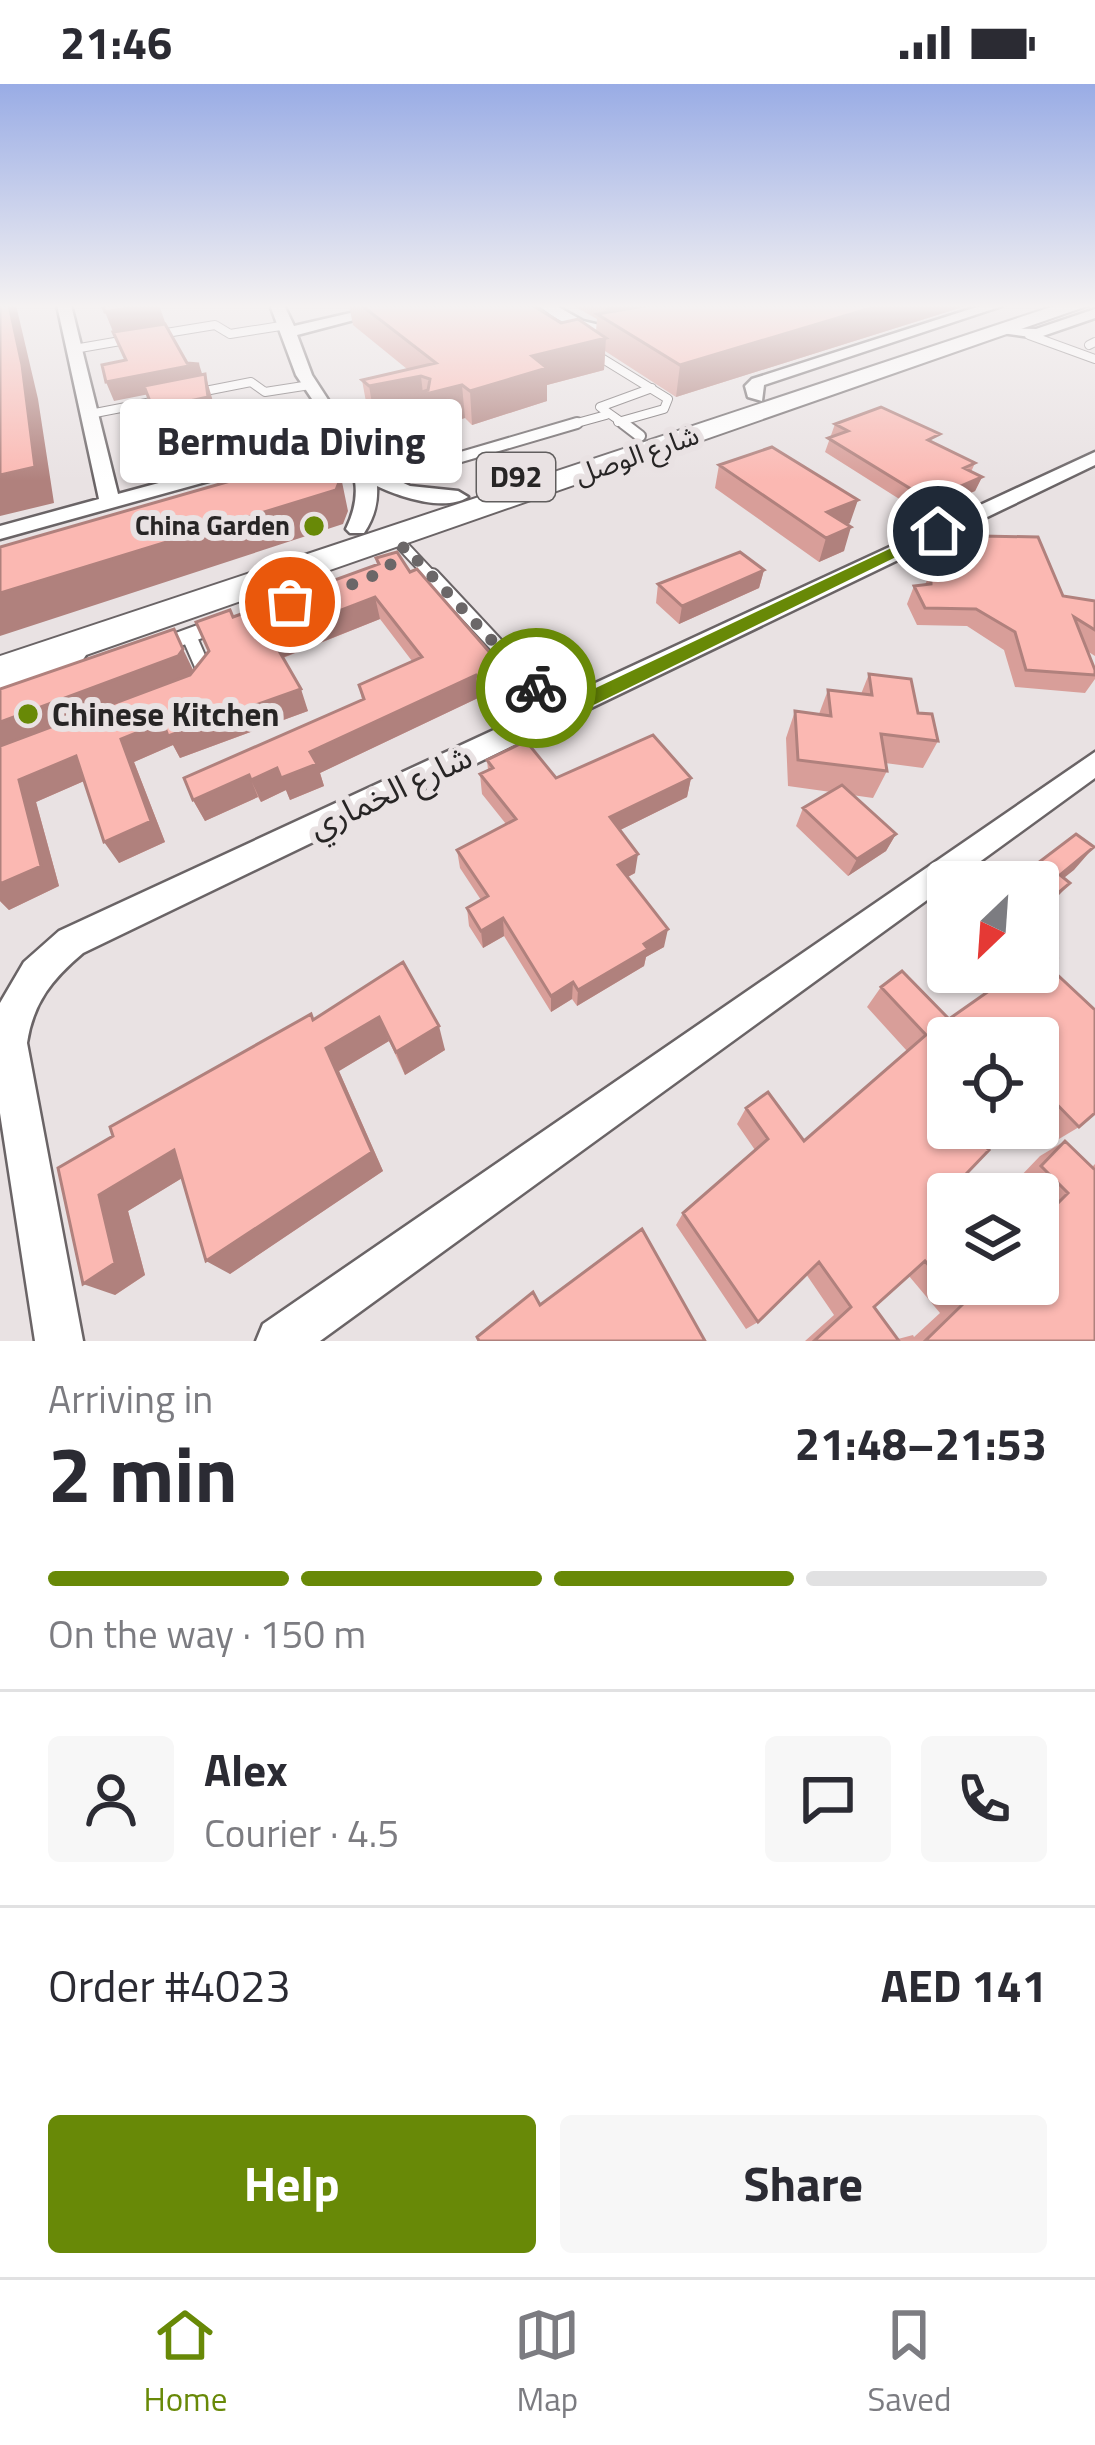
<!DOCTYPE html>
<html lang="en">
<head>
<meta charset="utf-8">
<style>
  :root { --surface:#fff; --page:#f7f7f7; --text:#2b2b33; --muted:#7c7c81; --line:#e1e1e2; --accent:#688907 }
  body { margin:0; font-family:"Titillium Web","Noto Sans Arabic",sans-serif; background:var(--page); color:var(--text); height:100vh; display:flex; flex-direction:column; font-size:45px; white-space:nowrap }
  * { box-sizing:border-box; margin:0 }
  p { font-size:39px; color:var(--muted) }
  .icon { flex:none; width:66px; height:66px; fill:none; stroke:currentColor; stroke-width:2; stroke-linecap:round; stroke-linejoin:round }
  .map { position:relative; height:1257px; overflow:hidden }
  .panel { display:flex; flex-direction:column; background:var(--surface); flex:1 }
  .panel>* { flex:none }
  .needle { width:78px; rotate:205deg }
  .controls { position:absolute; left:927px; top:777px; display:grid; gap:24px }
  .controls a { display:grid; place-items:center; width:132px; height:132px; border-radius:12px; background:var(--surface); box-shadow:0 3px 9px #0004; font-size:60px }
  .pin { position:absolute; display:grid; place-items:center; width:102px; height:102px; color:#fff; margin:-51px; border:6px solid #fff; border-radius:50%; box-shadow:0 3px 12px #0007 }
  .courier { position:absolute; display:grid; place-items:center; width:120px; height:120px; margin:-60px; border:9px solid #688907; border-radius:50%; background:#fff; color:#222; box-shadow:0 3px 15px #0007 }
  .bubble { position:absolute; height:84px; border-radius:12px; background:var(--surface); box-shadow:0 3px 9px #0004; font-size:39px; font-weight:700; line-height:84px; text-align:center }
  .headline em { font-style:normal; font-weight:700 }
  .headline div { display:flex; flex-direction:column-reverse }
  .headline { display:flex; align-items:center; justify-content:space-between; height:204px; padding:0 48px }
  h1 { font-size:78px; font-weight:700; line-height:90px }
  .bar { display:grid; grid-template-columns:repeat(4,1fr); gap:18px 12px; align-content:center; height:144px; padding:0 48px }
  .bar i { height:15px; border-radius:9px; background:var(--line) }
  .bar .current { background:var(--accent) }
  .bar p { grid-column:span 4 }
  .line { display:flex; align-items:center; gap:30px; padding:0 48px; border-top:3px solid var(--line) }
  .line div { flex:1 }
  .round { display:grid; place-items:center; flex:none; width:126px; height:126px; border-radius:12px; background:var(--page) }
  .primary-button { display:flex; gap:24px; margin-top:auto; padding:24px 48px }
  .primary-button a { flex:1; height:138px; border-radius:12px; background:var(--accent); color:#fff; font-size:48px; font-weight:700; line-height:138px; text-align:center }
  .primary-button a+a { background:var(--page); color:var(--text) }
  .status { display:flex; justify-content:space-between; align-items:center; height:84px; padding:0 60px; background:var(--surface); direction:ltr }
  .status svg { height:33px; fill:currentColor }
  .menu { display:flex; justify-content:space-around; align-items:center; height:168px; border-top:3px solid var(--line); background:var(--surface); font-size:33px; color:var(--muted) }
  .menu a { display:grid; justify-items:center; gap:6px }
  .menu .current { color:var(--accent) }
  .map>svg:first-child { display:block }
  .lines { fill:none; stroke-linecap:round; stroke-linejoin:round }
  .lane-far2-casing { stroke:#6a6466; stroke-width:10 }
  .lane-far1-casing { stroke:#6a6466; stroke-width:14 }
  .lane-casing { stroke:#6a6466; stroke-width:18 }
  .street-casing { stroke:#6a6466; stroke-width:5 }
  .primary-casing { stroke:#6a6466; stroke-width:4 }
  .lane-far2 { stroke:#fff; stroke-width:8 }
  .lane-far1 { stroke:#fff; stroke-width:10 }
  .lane { stroke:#fff; stroke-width:14 }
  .street { fill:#fff; fill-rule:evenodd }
  .primary { fill:#fff; fill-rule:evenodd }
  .wall { fill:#d89e99; fill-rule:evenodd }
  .shaded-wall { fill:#b0817d }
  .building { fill:#fbb8b2; stroke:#b0817d; stroke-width:3 }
  .route { fill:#688907 }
  .done { stroke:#6b6768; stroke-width:12; stroke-dasharray:0 21.6 }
  .poi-dot { fill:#688907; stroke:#e9e2e3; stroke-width:4.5 }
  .labels { text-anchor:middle; stroke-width:12; stroke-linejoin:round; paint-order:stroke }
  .far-street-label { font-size:27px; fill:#272525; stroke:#e9e2e3 }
  .far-poi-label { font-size:27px; font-weight:bold; fill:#272525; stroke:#e9e2e3; text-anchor:end }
  .shield { fill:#e9e2e3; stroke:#615e5e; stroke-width:3 }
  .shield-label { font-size:30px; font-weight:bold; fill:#272525 }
  .poi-label { font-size:33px; font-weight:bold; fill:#272525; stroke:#e9e2e3; text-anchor:start }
  .street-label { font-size:33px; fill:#272525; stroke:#e9e2e3 }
</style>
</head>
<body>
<div class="status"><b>21:46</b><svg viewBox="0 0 49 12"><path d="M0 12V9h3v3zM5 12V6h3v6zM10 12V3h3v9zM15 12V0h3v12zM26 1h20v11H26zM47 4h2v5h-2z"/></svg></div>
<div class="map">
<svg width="1095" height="1257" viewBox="0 0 1095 1257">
  <rect width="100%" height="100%" fill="#e9e2e3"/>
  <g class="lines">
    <defs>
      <path id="lane-far2" d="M154,251L215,241L230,250L287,241
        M1029,251L1095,275
        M1089,261L1095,258
        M74,265L132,255
        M590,267L668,315L664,325L618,338
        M195,309L251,298L265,308L310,301
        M90,330L167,315
        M389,342L403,339
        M566,342L606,331
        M627,342L600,323L652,304"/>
      <path id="lane-far1" d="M623,339L640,352
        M344,354L401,339
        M353,367L437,380L577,339
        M403,462L434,495"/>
      <path id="lane" d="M432,492L560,629
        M189,552L206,591
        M163,561L215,542"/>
      <path id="street" d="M57,221H71L118,410L336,351L296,291L270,221H284L294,242L385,221H411L297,251L312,291L373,385L410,402L458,407L468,413C445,428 400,413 377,402C378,420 374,434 364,449H350L346,445C361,414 358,391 342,360L0,455V442L99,415Z
        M538,221H555L583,237L612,244C588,256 558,237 538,221Z
        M983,221H1005L764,301L762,317L748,313L745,302L752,295Z
        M1095,225V234L1037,254L994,248L1001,244L1036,245Z
        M1095,368V381L83,869C52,895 33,919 27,959L83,1257H35L0,1029V919L24,878L59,847Z
        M73,562L86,571L82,577L0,612V592Z
        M1095,668V694L320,1257H256L263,1240Z"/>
      <path id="primary" d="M1057,221H1090L0,601V572Z"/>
    </defs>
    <use href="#lane-far2" class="lane-far2-casing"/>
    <use href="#lane-far1" class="lane-far1-casing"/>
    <use href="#lane" class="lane-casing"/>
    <use href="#street" class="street-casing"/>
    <use href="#primary" class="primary-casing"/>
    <use href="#lane-far2" class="lane-far2"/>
    <use href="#lane-far1" class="lane-far1"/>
    <use href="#lane" class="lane"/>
    <use href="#street" class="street"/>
    <use href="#primary" class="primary"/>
  </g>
  <path class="wall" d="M349,221H532L561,239L596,247L597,235L572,221H969L676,313L605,267L604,286L547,301V317L472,341L465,334L391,354L388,333L375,336L368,329L362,296L407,285L353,241Z
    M835,340L936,360L975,379L971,388L982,393L975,407L923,430L825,368Z
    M719,381L850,439L847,441L844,467L819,478L715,404Z
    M980,452L1063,512L1095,517V572L1087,567L1095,586V595L1085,609L1015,603L1004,566L967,542L917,541L907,520L914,502L925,501L931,486L972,468Z
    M376,474L410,488L512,594L513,617L489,627L478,614L320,689L324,702L290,716L286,706L261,718L258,713L205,737L193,716L362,616L359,601L412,577L380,535L283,574L308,627L180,674L173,661L134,678L165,758L119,779L84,697L36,718L59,802L9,826L0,817V605L193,587L233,533L377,481Z
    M764,486L759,504L679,540L656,519L658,500Z
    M869,590L918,629L938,657L923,684L885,679L887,687L873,714L852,711L896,750L886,767L848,792L796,742L803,724L831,708L788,702L786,654L795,627L819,630L828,606L861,610Z
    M487,676L556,694H691L687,713L620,746L635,789L628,793L664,863L646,873L644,882L577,922L572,915L551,928L504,852L483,864L469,842L467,824L481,816L460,784L457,766L506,740L482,710L480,690L488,686Z
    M403,878L445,966L405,991L389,957L339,987L383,1087L230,1190L182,1094L128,1127L145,1191L115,1211L58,1084L314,936Z
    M1049,882L1079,1043L1054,1058L1038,1041V954L978,1055L967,1089L1038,1200V1125L1041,1122L1038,1118V1110H1030L1017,1096L1040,1072L1065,1057L1092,1083L1095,1080V1257H805L834,1231L806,1190L758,1238L746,1245L676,1141L683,1129L755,1066L737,1040L746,1024L804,1057L907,967L867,923L881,903L949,935L1002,898L991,888H1038ZM909,1192L940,1229L914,1253L913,1251L898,1255L874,1223Z"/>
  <path class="shaded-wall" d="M9,221H16L38,315L54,419L0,432V391Z
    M148,221H159L166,241L114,250L105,228Z
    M607,221H709L606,235Z
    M881,221H969L676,313L680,281Z
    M606,254L604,286L547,301V317L472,341L470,307L532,272Z
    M199,280L205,299L114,317L106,298Z
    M205,290L212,314L216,337L162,349L153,325Z
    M421,292L423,310L462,301L465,334L391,354L388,333L375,336L369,302Z
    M341,393L348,427L343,440L0,552V509Z
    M982,393L975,407L923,430L929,416Z
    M858,416L850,439L820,451L827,428Z
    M851,443L844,467L819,478L826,454Z
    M764,486L759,504L679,540L682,522Z
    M375,513L380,535L279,575L271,553Z
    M183,565L194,588L188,595L0,667V638Z
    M476,591L478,614L320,689L324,702L290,716L281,694L310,668Z
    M512,594L513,617L489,627L488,605Z
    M301,605L308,627L180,674L173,661L134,678L165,758L119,779L104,758L121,655L163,638Z
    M76,672L91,694L36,718L59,802L9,826L0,817V800L19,696Z
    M277,684L286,706L261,718L251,696Z
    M249,691L258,713L205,737L193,716Z
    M691,694L687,713L608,752L610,733Z
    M896,750L886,767L848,792L857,775Z
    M1094,763L1074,786L1040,813L1060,791Z
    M638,770L635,789L616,799L618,781Z
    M1070,799L1050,821L1038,831V826Z
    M503,834L504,852L483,864L481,847Z
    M668,845L664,863L646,873L644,882L577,922L578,906L644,860Z
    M573,898L572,915L551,928V912Z
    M379,933L389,957L339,987L383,1087L230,1190L206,1177L326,964Z
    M439,942L445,966L405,991L396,968Z
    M174,1066L197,1085L128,1127L145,1191L115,1211L83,1200L99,1111Z"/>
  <path class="building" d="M0,221H9L22,281L35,383L0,391Z
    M102,221H148L105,228Z
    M361,221H532L561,239L578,235L606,254L532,272L547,284L470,307L462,301L386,320L428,306L430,295L421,292L369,302L362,296L436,279Z
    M650,221H881L680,281L597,230Z
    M165,240L187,279L199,280L106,298L102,281L126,276L113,248Z
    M205,290L208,313L153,325L144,302Z
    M881,323L940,350L928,356L975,379L964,384L982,393L929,416L828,354L848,347L835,340Z
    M772,363L858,416L827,428L851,443L826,454L719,381Z
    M321,371L341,393L336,406L0,509V463Z
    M980,452L1038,453L1063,512L1095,517V546L1074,533L1095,586V591L1026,586L1015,548L976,525L925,524L914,502L931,500V486L984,463Z
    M397,468L410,488L417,485L512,594L488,605L476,591L310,668L317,680L281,694L277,684L251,696L249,691L193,716L184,694L364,615L359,601L422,573L375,513L271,553L301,605L168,652L163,638L121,655L151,737L104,758L76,672L19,696L41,782L0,800V662L190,591L209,567L196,538L230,526L233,533L379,480L376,474Z
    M740,468L764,486L682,522L658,500Z
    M174,545L183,565L178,572L0,638V605Z
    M869,590L911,595L918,629L932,630L938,657L881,650L887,687L798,676L795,627L831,632L828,606L872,611Z
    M653,651L691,694L610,733L638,770L618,781L668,845L644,860L648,865L578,906L573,898L551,912L503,834L481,847L467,824L488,812L457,766L516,735L480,690L493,684L487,676L526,657L556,694Z
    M842,701L896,750L857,775L803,724Z
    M1076,750L1094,763L1060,791L1070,799L1038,826V798H1013Z
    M1038,858L1057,874L1048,882L1095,926V1029L1079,1043L1038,1001V954H948V1044H990L978,1055L989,1066L967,1089L986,1110H948V1200H1038V1139L1068,1109L1041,1082L1065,1057L1095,1086V1257H925L962,1221L925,1177L874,1223L899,1257H814L851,1223L819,1178L758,1238L683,1129L768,1055L746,1024L768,1008L804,1057L926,951L881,903L902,887L949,935L1016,888H1038Z
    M403,878L439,942L396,968L379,933L326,964L372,1068L206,1177L174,1066L99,1111L115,1179L83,1200L58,1084L113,1052L110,1043L311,930L313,936Z
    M642,1145L705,1257H479L477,1253L533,1208L540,1221Z"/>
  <linearGradient id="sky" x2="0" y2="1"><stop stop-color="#99ace5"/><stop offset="0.56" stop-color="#f5f2f2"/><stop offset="1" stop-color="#f5f2f2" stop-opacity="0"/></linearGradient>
  <rect width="1095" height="397" fill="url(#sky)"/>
  <path class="route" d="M938,442L943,450L567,634H553L527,604L543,599L562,620Z"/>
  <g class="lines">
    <path class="done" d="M290,518C323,507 391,498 404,462L536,604"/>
  </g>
  <g class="poi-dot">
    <circle cx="314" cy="442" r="12"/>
    <circle cx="28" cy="630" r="12"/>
  </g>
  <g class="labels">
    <g class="far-street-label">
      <text transform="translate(637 371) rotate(-19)" y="9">شارع الوصل</text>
    </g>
    <g class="far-poi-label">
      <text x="290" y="451">China Garden</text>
    </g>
    <rect class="shield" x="477" y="369" width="78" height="48" rx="9"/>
    <g class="shield-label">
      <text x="516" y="403">D92</text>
    </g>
    <g class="poi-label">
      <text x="52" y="642">Chinese Kitchen</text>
    </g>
    <g class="street-label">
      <text transform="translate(390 707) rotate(-25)" y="12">شارع الخماري</text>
    </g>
  </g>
</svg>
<div class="controls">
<a><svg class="needle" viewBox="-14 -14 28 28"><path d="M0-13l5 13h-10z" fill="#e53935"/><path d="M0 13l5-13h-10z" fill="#7c7c81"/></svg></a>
<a><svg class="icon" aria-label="locate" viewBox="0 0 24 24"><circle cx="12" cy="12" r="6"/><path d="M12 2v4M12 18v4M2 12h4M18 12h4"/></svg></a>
<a><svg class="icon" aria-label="layers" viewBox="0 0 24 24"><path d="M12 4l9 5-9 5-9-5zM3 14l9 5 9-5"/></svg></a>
</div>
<div class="pin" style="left:290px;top:518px;background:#ea580c"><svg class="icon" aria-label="bag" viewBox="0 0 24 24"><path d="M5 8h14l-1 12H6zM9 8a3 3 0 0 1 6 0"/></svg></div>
<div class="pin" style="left:938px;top:447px;background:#1f2937"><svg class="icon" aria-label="home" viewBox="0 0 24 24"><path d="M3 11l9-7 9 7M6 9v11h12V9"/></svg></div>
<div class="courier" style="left:536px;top:604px"><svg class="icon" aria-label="bike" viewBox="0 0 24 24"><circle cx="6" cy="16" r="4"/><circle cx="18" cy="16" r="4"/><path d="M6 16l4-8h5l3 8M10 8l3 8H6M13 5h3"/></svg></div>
<div class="bubble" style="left:120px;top:315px;width:342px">Bermuda Diving</div>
</div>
<section class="panel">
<div class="headline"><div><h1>2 min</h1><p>Arriving in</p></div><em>21:48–21:53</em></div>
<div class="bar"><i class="current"></i><i class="current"></i><i class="current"></i><i></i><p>On the way · 150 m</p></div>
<div class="line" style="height:216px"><a class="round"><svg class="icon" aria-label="person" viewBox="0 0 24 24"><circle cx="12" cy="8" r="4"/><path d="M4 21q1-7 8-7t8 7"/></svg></a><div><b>Alex</b><p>Courier · 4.5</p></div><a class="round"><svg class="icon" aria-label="chat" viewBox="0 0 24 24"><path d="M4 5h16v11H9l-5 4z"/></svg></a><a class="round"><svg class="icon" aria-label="phone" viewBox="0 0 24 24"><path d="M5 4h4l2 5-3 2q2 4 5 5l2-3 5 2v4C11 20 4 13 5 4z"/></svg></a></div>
<div class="line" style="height:156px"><div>Order #4023</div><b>AED 141</b></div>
<div class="primary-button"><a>Help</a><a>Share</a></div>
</section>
<nav class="menu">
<a class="current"><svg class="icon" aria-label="home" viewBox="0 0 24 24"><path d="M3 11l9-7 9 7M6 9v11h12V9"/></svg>Home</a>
<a><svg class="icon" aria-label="map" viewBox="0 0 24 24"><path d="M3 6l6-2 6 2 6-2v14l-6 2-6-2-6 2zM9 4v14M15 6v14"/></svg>Map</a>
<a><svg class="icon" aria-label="saved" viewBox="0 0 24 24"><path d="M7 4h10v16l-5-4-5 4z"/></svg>Saved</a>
</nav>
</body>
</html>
